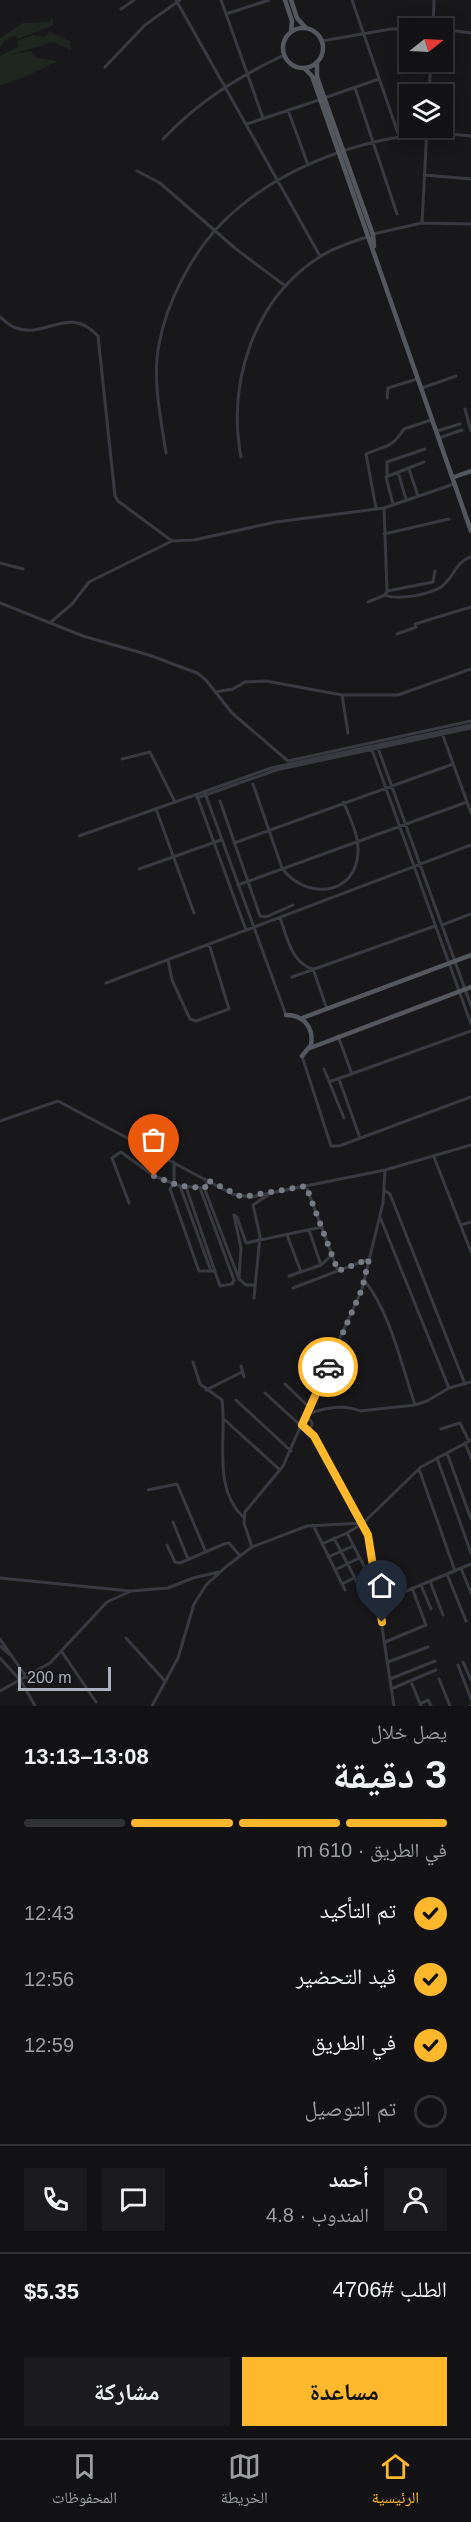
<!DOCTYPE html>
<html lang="ar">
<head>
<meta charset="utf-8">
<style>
  :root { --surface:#121214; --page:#1b1b1d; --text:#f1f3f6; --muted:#9c9ea0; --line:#313234; --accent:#ffb82c }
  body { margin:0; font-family:Helvetica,"Noto Naskh Arabic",sans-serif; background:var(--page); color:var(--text); direction:rtl; height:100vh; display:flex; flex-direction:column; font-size:22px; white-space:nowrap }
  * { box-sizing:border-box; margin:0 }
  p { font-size:20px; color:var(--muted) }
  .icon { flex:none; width:33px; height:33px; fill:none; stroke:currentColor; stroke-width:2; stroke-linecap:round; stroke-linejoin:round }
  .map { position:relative; height:1706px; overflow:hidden; direction:ltr }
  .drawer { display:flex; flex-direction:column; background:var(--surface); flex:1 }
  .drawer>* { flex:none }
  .needle { width:39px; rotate:72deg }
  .buttons { position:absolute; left:399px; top:18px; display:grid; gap:12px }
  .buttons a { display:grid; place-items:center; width:54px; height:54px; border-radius:0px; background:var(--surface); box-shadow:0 3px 15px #0003,0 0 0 2px var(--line); font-size:30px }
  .scale { position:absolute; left:18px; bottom:15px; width:93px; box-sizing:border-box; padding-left:6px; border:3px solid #a9afbc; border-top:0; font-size:16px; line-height:21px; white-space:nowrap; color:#a9afbc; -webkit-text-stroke:4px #131316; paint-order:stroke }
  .pin { position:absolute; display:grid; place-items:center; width:51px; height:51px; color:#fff; margin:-62px -26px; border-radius:50% 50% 50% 0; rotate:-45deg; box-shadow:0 0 6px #0007 }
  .pin .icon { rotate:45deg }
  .courier { position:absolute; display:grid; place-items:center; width:60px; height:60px; margin:-30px; border:4px solid #ffb82c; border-radius:50%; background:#fff; color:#222; box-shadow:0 2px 8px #0007 }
  .headline em { font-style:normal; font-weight:800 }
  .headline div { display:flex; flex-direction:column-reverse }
  .headline { display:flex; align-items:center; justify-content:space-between; height:102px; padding:0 24px }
  h1 { font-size:39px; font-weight:800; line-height:45px }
  .bar { display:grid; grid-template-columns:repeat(4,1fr); gap:9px 6px; align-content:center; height:72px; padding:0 24px }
  .bar i { height:8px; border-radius:4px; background:var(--line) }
  .bar .active { background:var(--accent) }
  .bar p { grid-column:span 4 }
  .line { display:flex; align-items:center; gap:15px; padding:0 24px; border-top:2px solid var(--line) }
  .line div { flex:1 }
  .round { display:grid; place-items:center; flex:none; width:63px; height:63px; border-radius:0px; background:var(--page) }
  ol { padding:0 24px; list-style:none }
  li { display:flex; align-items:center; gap:18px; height:66px }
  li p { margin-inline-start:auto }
  li .icon { padding:6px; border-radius:50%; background:var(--accent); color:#111; stroke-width:4 }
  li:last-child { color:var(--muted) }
  li i { width:33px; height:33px; border:3px solid var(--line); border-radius:50% }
  .action { display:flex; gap:12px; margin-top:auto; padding:12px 24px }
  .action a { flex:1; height:69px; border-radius:0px; background:var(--accent); color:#111; font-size:24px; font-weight:800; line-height:69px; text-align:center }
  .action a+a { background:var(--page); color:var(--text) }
  .tabs { display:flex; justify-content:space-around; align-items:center; height:84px; border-top:2px solid var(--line); background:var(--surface); font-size:16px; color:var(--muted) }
  .tabs a { display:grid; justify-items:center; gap:3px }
  .tabs .active { color:var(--accent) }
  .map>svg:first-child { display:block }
  .green { fill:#1e261f }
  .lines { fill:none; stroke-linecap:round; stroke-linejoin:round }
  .minor { stroke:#393a40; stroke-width:3 }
  .major { stroke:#55575f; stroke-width:4.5 }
  .done { stroke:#767a84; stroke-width:6; stroke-dasharray:0 10.8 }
  .route { stroke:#ffb82c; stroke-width:8 }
</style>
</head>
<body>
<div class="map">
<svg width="471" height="1706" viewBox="0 0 471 1706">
  <rect width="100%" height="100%" fill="#18181b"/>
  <path class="green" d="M53,16V25L49,27L18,39L15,35L4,41L0,48V38L23,23L49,22Z
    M50,32L70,41L71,50L53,42L9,55L31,51L37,58L58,61L22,78L0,85V56L18,47L17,41L32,35L44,37Z"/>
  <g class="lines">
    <path class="minor" d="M176,0L320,256
      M221,0L263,118
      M352,0L399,136
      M121,9L134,0
      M226,14L269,0
      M433,28L434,0
      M442,29L471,33
      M322,41L391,29L437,28
      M105,67L145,25L180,0
      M355,88L397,214
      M429,94L431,62
      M324,98L379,79
      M288,110L308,165
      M247,124L319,100
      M163,139C199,101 238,77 284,55
      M137,171L160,183L236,249L284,285
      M424,175L471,179
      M422,223L427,128
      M373,234L422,223L471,224
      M0,317C5,321 10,326 16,328C47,339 68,304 98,336L115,496L118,501L172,541L194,540L276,522L384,508L454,484
      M422,388L456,376
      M387,398L388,388L417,379
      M465,409L471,431
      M437,431L460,424
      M439,438L462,430
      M166,453C161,419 152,379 159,344C167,302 191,255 221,224C281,163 387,125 471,136
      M241,457C227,382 254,298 321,256C335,247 352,242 367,237
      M409,469L418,496
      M398,472L406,499
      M387,475V462L425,449
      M393,504L386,477L424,462
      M376,508L366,454C386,445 391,449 404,429L431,420
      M384,534L449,519
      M0,563L23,569
      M387,591L433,582L435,571
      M385,595C398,601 430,594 441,587C454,578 455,562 471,557
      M368,602L385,595L387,591L384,508
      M0,603L83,636L149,655L197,673L206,680L232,713L288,761L471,721
      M51,622L72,604L89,582L172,541
      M397,634L416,627L415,624L471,607
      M215,692L233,689L245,682L266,681L342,695H398L471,669
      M342,695L348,733
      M442,733L471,813
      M371,747L471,1024
      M378,748L471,1006
      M122,759L150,752L175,802
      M253,784L282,868C305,900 357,897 358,851C359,835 349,817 344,802
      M205,793L286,1015
      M197,796L246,930
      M197,798L276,770L471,728
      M220,801L260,916L266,917L293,905
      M156,809L194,913
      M79,836L271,768L471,725
      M234,843L453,764
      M139,869L221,840
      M238,885L467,802
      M280,918C287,936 291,963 313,969L327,1009
      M442,925L471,914
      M168,960L172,980L190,1019L196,1021L229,1009L209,944
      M292,977L435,926
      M106,983L471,845
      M338,1036L352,1074
      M302,1056L331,1146H339L471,1097
      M324,1069L344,1118
      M339,1079L360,1138
      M329,1082L471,1031
      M0,1121L58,1101L232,1194L251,1197L385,1170L471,1145
      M434,1157L471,1252
      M174,1162V1183L170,1189L199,1271H214
      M207,1180L205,1190L239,1279L246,1285H255
      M180,1186L211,1271
      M306,1186L338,1271
      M186,1187L220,1286L232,1284L234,1280L200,1188
      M384,1190L390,1194L465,1384
      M129,1203L112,1158L121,1152L154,1176L180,1186L205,1188
      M380,1217L449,1388
      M461,1225L471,1222
      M309,1230L321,1265
      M287,1235L301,1272
      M289,1276L321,1265L332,1255
      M239,1279L241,1248L234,1215L237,1217L246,1243L322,1227
      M364,1280C390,1311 402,1367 415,1405
      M293,1288L369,1259
      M254,1298L260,1236L253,1205L268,1195
      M193,1362L200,1384L222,1400C227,1438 212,1487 243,1517
      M241,1366L244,1377
      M285,1384L309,1407
      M206,1390L242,1372
      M265,1393L300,1425
      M236,1400L291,1451
      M310,1413C326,1408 344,1404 360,1411L415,1405L427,1401L449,1388L471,1382
      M302 1424a5 5 0 1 1 10 0a5 5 0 1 1-10 0Z
      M225,1420L280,1470
      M303,1420L362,1289L383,1203L385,1170
      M307,1429L314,1436L368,1535L394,1706
      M441,1429L460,1423L469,1441
      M465,1443L471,1458
      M447,1453L471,1519
      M437,1458L471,1553
      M419,1469L455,1571
      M148,1490L177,1484L205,1550
      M173,1522L188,1559
      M313,1525L345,1590
      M347,1533L363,1523L421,1467L471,1440
      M334,1538L359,1586
      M322,1544L347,1533L364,1566
      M167,1545L175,1562L180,1563L224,1544L229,1543L240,1556
      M252,1547L244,1523L245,1512L283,1466L302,1423
      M328,1557L353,1546
      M461,1568L471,1593
      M335,1570L359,1558
      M447,1574L466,1621
      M0,1578L130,1591
      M430,1581L443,1615
      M342,1584L354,1578
      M421,1585L431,1609
      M380,1602L471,1564
      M126,1638L165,1681
      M0,1639L27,1678
      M385,1642L426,1625L412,1588
      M0,1646L10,1655
      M62,1652L96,1702
      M0,1658L21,1681L35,1706
      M388,1662L428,1647
      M463,1662L471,1680
      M458,1665L471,1699
      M390,1679L435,1661
      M439,1679L450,1706
      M412,1684L421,1706
      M391,1689L436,1670
      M0,1691L50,1663L107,1602L131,1591L168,1588L193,1578L219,1572
      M420,1704L428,1700L431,1706
      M152,1706L178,1658L194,1604L206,1585L227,1566L252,1547L307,1526L363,1523
      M470,1706H471"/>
    <path class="major" d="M285,0L292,21L291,32
      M291,0L297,18L305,27
      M283 48a20 20 0 1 1 40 0a20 20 0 1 1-40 0Z
      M317,62V77L373,235L374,246
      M304,68L312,76L471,531
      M454,477L471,471
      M286,1015C304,1015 314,1028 311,1045L302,1056
      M302,1018L471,955
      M310,1048L471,987"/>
  </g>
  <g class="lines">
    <path class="done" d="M154,1176L180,1186L205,1188L207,1180L242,1197L306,1186L338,1271L369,1259L362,1289L328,1367"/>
    <path class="route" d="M328,1367L302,1425L314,1436L368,1535L382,1622"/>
  </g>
</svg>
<div class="buttons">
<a><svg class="needle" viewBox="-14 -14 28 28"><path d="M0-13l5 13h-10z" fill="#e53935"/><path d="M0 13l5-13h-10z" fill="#9c9ea0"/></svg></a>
<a><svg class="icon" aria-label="layers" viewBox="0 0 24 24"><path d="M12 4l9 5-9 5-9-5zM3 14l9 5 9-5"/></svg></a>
</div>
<div class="scale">200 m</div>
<div class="pin" style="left:154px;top:1176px;background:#ea580c"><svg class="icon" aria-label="bag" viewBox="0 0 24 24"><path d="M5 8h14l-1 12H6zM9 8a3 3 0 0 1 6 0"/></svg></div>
<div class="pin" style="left:382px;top:1622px;background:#1f2937"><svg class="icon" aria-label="home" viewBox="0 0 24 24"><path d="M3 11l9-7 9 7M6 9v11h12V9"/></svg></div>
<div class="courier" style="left:328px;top:1367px"><svg class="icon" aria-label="car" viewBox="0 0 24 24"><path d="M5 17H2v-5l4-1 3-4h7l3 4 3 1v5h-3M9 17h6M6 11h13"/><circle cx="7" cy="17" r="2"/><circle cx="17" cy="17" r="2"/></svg></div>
</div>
<section class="drawer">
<div class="headline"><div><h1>3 دقيقة</h1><p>يصل خلال</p></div><em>13:08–13:13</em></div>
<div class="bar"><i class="active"></i><i class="active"></i><i class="active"></i><i></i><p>في الطريق · 610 m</p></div>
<ol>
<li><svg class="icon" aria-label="check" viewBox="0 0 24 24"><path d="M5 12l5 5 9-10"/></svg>تم التأكيد<p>12:43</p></li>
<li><svg class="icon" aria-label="check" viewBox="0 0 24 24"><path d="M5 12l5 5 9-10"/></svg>قيد التحضير<p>12:56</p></li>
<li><svg class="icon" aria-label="check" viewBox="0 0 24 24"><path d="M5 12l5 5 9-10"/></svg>في الطريق<p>12:59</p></li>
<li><i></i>تم التوصيل</li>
</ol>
<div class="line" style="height:108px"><a class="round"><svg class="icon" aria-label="person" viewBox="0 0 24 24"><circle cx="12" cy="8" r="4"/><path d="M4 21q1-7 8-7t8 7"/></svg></a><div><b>أحمد</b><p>المندوب · 4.8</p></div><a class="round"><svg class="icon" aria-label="chat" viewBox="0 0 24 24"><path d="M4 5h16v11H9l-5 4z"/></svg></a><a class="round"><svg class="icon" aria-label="phone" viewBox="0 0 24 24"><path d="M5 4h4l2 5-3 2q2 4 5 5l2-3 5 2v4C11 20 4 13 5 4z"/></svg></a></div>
<div class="line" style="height:78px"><div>الطلب #4706</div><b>$5.35</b></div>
<div class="action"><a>مساعدة</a><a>مشاركة</a></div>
</section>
<nav class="tabs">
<a class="active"><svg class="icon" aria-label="home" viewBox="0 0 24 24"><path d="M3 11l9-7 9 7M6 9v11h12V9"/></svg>الرئيسية</a>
<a><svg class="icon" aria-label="map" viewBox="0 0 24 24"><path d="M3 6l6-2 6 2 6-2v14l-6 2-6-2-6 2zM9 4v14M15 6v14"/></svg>الخريطة</a>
<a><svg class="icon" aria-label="saved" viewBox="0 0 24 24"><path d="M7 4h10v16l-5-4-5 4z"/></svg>المحفوظات</a>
</nav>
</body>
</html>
